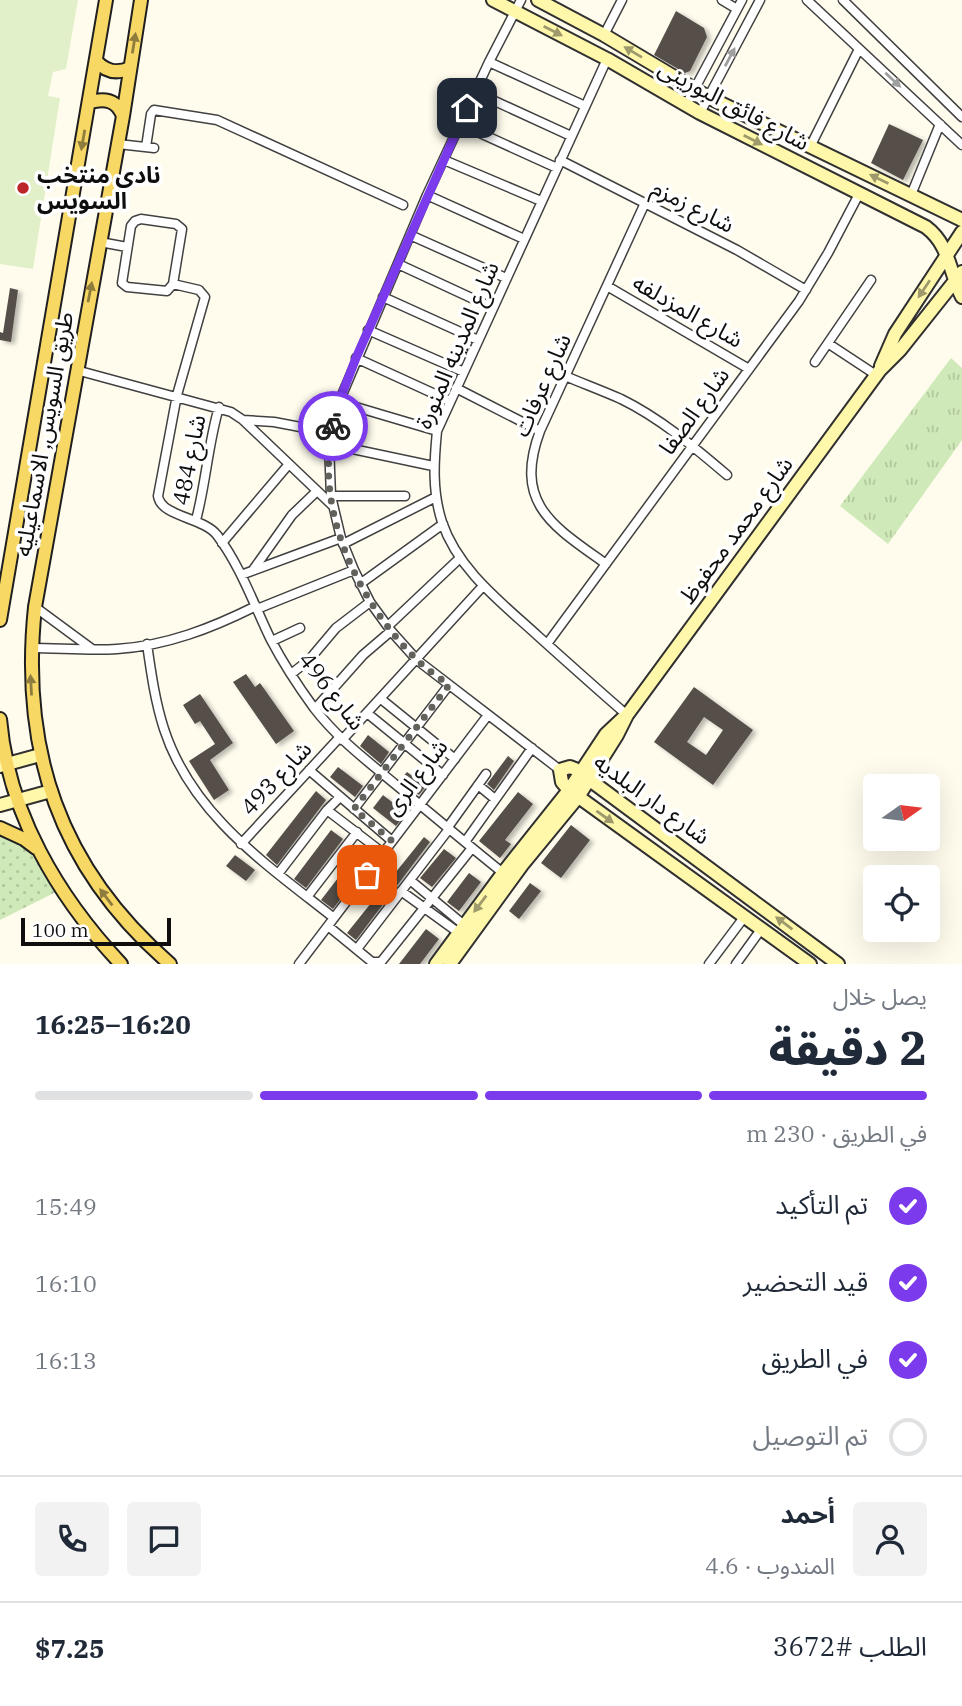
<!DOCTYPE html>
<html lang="ar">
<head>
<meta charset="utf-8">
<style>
  :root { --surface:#fff; --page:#f2f2f3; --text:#1f2937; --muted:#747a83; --line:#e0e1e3; --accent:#7c3aed }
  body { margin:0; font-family:"IBM Plex Serif","Noto Sans Arabic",serif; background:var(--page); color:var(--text); direction:rtl; height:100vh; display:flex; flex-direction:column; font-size:26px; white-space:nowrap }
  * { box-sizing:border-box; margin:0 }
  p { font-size:23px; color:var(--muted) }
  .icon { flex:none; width:38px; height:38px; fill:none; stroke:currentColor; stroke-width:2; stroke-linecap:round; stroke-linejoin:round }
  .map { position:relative; height:964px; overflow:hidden; direction:ltr }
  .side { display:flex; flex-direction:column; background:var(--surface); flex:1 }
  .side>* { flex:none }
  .needle { width:46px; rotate:76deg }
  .tools { position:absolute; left:863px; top:774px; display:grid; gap:14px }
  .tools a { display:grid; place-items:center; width:77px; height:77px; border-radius:7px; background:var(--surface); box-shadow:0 7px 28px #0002; font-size:35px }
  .scale { position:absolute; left:21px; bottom:18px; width:150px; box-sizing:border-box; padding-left:7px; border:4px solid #0e0e0e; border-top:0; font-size:19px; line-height:24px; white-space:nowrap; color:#0e0e0e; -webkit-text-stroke:5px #fff; paint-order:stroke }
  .pin { position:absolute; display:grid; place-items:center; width:60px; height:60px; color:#fff; margin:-30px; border-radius:14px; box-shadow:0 4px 10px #0006 }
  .courier { position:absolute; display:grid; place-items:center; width:70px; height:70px; margin:-35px; border:5px solid #7c3aed; border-radius:50%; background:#fff; color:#222; box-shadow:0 2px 9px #0007 }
  .head em { font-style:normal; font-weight:800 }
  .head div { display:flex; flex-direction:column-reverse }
  .head { display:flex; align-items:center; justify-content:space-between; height:119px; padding:0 35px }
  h1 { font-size:46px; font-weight:800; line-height:52px }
  .bar { display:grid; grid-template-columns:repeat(4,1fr); gap:10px 7px; align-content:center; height:84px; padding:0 35px }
  .bar i { height:9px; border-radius:5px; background:var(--line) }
  .bar .selected { background:var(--accent) }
  .bar p { grid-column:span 4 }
  .line { display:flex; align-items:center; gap:18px; padding:0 35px; border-top:2px solid var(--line) }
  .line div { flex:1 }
  .round { display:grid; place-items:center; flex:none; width:74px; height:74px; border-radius:7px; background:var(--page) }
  ol { padding:0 35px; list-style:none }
  li { display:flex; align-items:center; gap:21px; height:77px }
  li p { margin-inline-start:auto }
  li .icon { padding:7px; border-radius:50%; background:var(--accent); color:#fff; stroke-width:4 }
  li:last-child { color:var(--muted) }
  li i { width:38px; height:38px; border:4px solid var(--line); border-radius:50% }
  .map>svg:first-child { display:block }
  .grass { fill:url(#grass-dots) }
  .park { fill:url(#park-tufts) }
  .pitch { fill:#e2f0ca }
  .building { fill:#564f4a; fill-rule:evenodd; filter:url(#shadow) }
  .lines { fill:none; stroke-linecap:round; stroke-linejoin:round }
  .street-casing { stroke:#414141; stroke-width:11 }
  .secondary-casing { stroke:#303030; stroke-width:16 }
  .primary-casing { stroke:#1f1f1f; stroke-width:16 }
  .street { stroke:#fff; stroke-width:8 }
  .secondary { stroke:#fff7aa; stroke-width:12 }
  .primary { stroke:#f8d865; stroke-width:12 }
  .oneway { fill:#9f9a6c }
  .oneway2 { fill:#8f7d3e }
  .oneway3 { fill:#9f9f9f }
  .done { stroke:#62615c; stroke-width:7; stroke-dasharray:0 12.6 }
  .route { stroke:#7c3aed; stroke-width:9 }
  .poi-dot { fill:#bd2629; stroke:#fff; stroke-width:2.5 }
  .labels { text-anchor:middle; stroke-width:7; stroke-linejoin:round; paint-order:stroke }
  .street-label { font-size:23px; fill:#0e0e0e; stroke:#fff }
  .poi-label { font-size:23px; font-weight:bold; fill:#0e0e0e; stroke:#fff; text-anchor:start }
</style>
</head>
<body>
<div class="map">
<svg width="962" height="964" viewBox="0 0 962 964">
  <defs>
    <pattern id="grass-dots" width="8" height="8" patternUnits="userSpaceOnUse" patternTransform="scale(1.75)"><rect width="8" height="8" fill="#d0e9b8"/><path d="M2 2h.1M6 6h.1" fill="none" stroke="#b1c79d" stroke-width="1.8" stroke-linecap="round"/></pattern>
    <pattern id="park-tufts" width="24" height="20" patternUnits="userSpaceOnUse" patternTransform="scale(1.75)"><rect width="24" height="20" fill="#d0e9b8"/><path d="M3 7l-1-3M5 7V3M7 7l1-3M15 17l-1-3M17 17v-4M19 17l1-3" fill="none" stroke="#b1c79d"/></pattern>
    <filter id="shadow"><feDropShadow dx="4" dy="2.5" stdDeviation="2" flood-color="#0004"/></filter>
  </defs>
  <rect width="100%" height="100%" fill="#fffcee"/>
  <path class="grass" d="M0,835C35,843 38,863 56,892L0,920Z"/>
  <path class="park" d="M951,358L962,368V440L888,544L840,506Z"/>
  <path class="pitch" d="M0,0H78L66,69L53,72L48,96L60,98L33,269L0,264Z"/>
  <path class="building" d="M676,11L704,28L707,37L690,71L685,73L654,55Z
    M889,124L923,140L903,180L871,163Z
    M10,288L18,290L11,342L0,340V332L3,333Z
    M246,674L255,687L260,683L294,731L276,744L233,682Z
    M694,687L753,730L713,785L654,742ZM704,717L723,730L706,755L687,742Z
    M200,694L233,743L210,760L229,790L214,800L189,761L215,744L200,721L195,724L183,705Z
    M368,735L389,752L381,764L360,746Z
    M508,756L514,761L494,790L487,784Z
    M338,767L363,786L355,797L330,777Z
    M407,772L426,786L419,795L400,780Z
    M316,791L326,800L277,865L266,855Z
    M518,792L533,804L505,840L511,844L500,858L479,841Z
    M383,795L406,813L396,826L373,808Z
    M571,825L590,840L561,878L541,863Z
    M331,830L343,839L306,888L294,879Z
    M424,837L430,842L356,940L347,933Z
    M444,849L456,858L432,887L420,878Z
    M358,852L369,861L333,909L321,900Z
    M235,855L255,870L246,881L226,866Z
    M469,873L481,882L459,911L447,902Z
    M530,883L541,891L519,919L509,911Z
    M426,929L439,939L420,964H399Z"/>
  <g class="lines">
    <defs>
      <path id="street" d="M521,0L489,62L427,195L339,402L329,444L331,496L341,538L354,570L370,602L391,631L417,660L560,770
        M722,0L737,9
        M807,0L962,145
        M843,0L962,117
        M604,35L622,0
        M607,59L437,431C434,462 432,491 442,522C458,570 502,603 538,636C568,663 597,689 627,715
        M489,62L585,106
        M475,92L571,136
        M686,105L742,0
        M700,113L760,0
        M460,124L557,168
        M118,144L154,148
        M811,145L859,49
        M146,147L151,114L154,110L217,120L403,205
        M444,160L541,201
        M560,160L737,250L806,290
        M427,195L524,239
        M911,195L940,124
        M141,219L176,224L182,229L173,284L167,291L127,287L122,283L131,226L135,221Z
        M410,235L506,278
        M100,242L127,247
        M398,264L493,308
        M173,284L199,290L205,297L177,395L158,496C161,517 203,517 217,535C241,567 254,605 271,640C283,663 298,686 314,708C337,738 366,760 395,784C431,814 467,844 503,873
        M607,286L749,369
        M383,297L478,340
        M368,330L464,372
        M829,344L876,375
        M356,358L450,401
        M815,362L871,280
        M76,370L231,412L243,420L332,505
        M565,376C584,384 603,391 621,399C660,418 694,447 727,475
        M456,388L540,431
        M339,402L437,431
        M243,420L274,422L332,433
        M329,444L433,466
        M331,496H405
        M196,520C206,483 208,444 219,407
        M222,543L289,464
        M343,544L436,497
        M606,564C553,526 513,504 540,431L645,203
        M253,570L292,515L317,491
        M241,575L341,538
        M360,584L443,524
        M35,607L92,649
        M257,609L354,570
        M388,626L460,558
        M272,641L300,628
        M147,644C151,672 155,701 164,729C192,815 266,864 334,918
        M547,644L799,301L828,253L859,194
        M31,648C59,648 89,651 117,649C166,646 212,628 256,606
        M291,674L309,660L336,628L370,602
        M381,699L455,759
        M315,709L363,655L391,631
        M367,713L443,775
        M342,740L483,586
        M309,770L392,841
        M478,785L495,799
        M354,809L449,685
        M327,810L383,853
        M448,827L486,774
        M465,842L532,748
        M241,844L339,738
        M278,874L327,810L340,797
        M410,880L464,925
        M401,891L459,933
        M307,897L357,832
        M328,926L372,962H381L472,848
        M357,949L449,829
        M299,964L488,715
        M709,964L745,916
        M736,964L762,928"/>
      <path id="secondary" d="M493,0L607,59L700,113L926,227C950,245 949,272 962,297
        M538,0L604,35L708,97L962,220
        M881,366L895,334L962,232
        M0,766L40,755
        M0,805L51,791
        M436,964L503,873L569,790L606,734L623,718
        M450,964L522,865L578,797L617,735L627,715L880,370L900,350L962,272
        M810,964L569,790L562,782L560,770L570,767L575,769L838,964"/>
      <path id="primary" d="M141,0L123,116L35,607C20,750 59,868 170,964
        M96,61C106,72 117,74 130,68
        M90,102C105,98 117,100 123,116
        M0,620L106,0
        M0,719C8,813 58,897 121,964
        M0,828L24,839L36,848"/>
    </defs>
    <use href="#street" class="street-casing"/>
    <use href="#secondary" class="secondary-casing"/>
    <use href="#primary" class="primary-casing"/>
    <use href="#street" class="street"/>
    <use href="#secondary" class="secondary"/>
    <use href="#primary" class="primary"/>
  </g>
  <defs><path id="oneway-solid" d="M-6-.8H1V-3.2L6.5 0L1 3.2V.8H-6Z" transform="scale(1.75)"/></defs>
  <g class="oneway">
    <use href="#oneway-solid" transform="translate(553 31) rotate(27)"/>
    <use href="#oneway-solid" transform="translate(633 52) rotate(-149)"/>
    <use href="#oneway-solid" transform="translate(753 140) rotate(27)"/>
    <use href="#oneway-solid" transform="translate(879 179) rotate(-154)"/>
    <use href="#oneway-solid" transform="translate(924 289) rotate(124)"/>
    <use href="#oneway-solid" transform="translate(605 817) rotate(35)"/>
    <use href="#oneway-solid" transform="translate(480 904) rotate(127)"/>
    <use href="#oneway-solid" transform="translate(784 923) rotate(-143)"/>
  </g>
  <g class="oneway2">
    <use href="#oneway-solid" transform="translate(134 43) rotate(-81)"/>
    <use href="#oneway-solid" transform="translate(83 140) rotate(100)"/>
    <use href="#oneway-solid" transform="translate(90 292) rotate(-79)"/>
    <use href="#oneway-solid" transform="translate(31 685) rotate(-93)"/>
    <use href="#oneway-solid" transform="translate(106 897) rotate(-127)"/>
  </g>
  <g class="oneway3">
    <use href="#oneway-solid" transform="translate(730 57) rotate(-62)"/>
    <use href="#oneway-solid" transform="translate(893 80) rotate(43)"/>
  </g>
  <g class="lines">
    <path class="done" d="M333,426C314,509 357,600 416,659C426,669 438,677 449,685L354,809L392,841L367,875"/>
    <path class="route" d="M333,426L339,402L356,358L467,108"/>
  </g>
  <circle class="poi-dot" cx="23" cy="188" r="7"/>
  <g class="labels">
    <g class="street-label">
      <text transform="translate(734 105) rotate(28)" y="8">شارع فائق البورينى</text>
      <text transform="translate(693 206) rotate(27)" y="8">شارع زمزم</text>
      <text transform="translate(688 311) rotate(30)" y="8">شارع المزدلفه</text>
      <text transform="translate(457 345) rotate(-67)" y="8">شارع المدينه المنورة</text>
      <text transform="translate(542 385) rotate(-66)" y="8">شارع عرفات</text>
      <text transform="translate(694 411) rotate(-54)" y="8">شارع الصفا</text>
      <text transform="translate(44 434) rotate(-80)" y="8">طريق السويس, الاسماعيليه</text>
      <text transform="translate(189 460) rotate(-79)" y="8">شارع 484</text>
      <text transform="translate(736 530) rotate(-54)" y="8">شارع محمد محفوظ</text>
      <text transform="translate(332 691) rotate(52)" y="8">شارع 496</text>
      <text transform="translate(416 777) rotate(-53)" y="8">شارع الرى</text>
      <text transform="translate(276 778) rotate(-47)" y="8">شارع 493</text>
      <text transform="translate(652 799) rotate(36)" y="8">شارع دار البلديه</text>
    </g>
    <g class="poi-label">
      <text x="37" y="183">نادي منتخب<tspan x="37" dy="26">السويس</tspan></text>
    </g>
  </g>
</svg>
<div class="tools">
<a><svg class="needle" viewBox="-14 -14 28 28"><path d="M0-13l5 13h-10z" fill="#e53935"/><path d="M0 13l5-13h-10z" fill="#747a83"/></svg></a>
<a><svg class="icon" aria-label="locate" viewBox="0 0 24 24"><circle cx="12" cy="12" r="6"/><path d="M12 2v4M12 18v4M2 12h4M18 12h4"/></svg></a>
</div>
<div class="scale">100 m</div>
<div class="pin" style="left:367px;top:875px;background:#ea580c"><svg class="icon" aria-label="bag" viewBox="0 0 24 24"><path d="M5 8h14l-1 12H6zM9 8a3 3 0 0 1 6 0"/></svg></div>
<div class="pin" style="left:467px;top:108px;background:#1f2937"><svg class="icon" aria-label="home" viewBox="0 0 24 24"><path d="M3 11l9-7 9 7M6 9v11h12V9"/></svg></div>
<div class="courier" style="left:333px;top:426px"><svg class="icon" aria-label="bike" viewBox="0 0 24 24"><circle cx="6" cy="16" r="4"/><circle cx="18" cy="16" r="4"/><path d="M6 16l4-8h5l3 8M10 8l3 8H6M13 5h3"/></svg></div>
</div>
<section class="side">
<div class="head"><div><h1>2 دقيقة</h1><p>يصل خلال</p></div><em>16:20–16:25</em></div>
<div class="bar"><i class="selected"></i><i class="selected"></i><i class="selected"></i><i></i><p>في الطريق · 230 m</p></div>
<ol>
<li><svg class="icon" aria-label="check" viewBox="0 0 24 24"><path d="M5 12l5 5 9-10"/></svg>تم التأكيد<p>15:49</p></li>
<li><svg class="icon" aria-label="check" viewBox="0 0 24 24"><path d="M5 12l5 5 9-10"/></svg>قيد التحضير<p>16:10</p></li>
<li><svg class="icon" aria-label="check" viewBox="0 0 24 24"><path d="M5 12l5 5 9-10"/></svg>في الطريق<p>16:13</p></li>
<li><i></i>تم التوصيل</li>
</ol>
<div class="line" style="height:126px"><a class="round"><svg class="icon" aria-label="person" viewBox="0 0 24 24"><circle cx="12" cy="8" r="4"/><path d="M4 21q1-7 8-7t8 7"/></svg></a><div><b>أحمد</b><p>المندوب · 4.6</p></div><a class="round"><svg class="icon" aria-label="chat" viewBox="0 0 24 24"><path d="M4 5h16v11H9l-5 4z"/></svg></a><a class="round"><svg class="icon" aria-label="phone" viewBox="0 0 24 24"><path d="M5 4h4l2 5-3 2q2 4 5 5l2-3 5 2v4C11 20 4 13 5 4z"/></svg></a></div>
<div class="line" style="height:91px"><div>الطلب #3672</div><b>$7.25</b></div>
</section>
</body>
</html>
